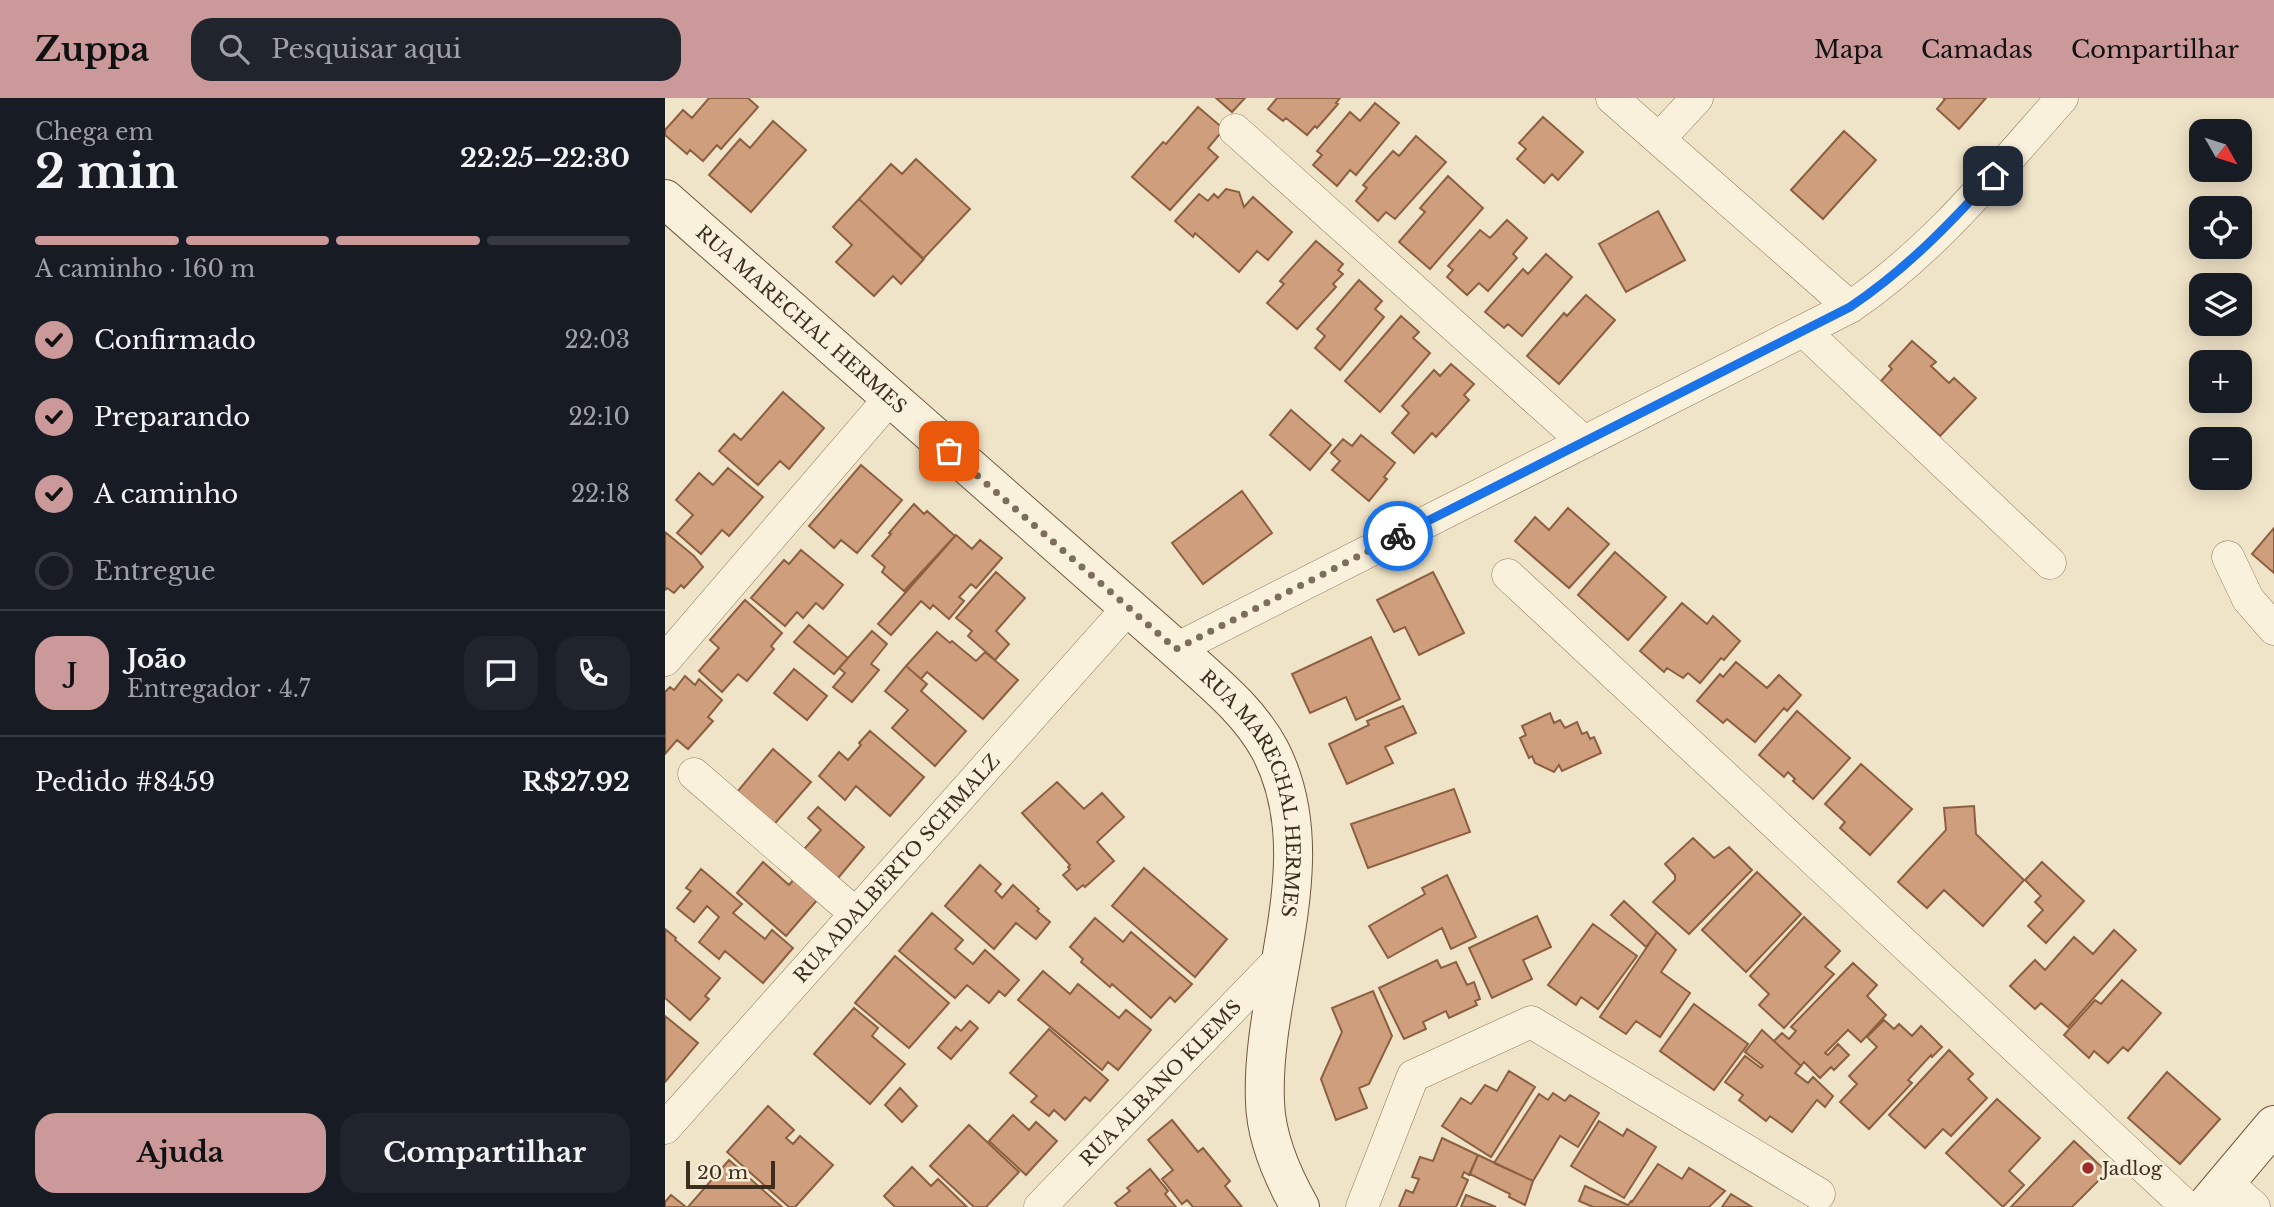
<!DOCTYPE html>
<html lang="pt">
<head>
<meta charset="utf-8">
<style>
  :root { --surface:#171b24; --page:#20242c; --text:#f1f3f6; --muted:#9ea1a6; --line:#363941; --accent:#cc999b }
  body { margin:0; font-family:"Libre Baskerville",serif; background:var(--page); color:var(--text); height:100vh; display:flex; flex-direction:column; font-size:26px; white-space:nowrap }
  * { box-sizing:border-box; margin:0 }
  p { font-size:23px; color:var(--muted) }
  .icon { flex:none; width:38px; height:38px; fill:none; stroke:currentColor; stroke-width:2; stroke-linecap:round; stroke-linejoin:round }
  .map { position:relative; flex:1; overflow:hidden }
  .side { display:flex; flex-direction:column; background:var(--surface); width:665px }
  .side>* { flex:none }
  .needle { width:46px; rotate:129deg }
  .fabs { position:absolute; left:1524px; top:21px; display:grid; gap:14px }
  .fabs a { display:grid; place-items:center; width:63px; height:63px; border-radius:14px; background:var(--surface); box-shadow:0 4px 18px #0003; font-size:35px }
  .scale { position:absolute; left:21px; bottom:18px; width:89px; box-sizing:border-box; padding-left:7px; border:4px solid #3d2e20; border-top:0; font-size:19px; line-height:24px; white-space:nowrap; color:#3d2e20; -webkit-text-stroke:5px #f7eed8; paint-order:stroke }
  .pin { position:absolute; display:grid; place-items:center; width:60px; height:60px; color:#fff; margin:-30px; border-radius:14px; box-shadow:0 4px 10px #0006 }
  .courier { position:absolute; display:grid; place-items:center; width:70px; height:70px; margin:-35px; border:5px solid #1a73e8; border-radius:50%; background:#fff; color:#222; box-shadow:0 2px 9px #0007 }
  .head em { font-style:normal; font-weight:700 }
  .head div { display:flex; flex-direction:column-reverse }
  .head { display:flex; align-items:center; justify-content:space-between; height:119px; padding:0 35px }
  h1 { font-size:46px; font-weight:700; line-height:52px }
  .bar { display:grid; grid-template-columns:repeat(4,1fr); gap:10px 7px; align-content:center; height:84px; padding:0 35px }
  .bar i { height:9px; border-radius:5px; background:var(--line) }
  .bar .active { background:var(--accent) }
  .bar p { grid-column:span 4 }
  .line { display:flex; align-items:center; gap:18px; padding:0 35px; border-top:2px solid var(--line) }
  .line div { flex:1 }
  .round { display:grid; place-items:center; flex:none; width:74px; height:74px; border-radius:21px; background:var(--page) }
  ol { padding:0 35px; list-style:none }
  li { display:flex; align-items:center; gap:21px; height:77px }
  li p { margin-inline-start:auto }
  li .icon { padding:7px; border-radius:50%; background:var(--accent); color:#111; stroke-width:4 }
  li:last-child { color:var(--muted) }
  li i { width:38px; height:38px; border:4px solid var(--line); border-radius:50% }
  .action { display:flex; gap:14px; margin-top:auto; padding:14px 35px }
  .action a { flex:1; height:80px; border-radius:21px; background:var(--accent); color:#111; font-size:28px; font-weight:700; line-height:80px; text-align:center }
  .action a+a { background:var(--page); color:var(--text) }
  header { display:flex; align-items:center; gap:42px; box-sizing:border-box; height:98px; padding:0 35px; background:var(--accent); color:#111 }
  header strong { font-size:33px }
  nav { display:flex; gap:38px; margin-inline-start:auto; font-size:24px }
  .search { width:490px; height:63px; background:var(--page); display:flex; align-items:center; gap:18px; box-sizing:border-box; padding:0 24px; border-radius:21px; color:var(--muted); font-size:26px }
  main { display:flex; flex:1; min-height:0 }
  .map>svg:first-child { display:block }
  .building { fill:#cf9f7d; stroke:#8d5f41; stroke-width:2 }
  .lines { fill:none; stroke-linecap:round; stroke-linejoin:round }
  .street-casing { stroke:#8d765c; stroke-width:33 }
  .secondary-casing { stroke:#6f573f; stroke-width:40 }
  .street { stroke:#faf1dc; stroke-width:32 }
  .secondary { stroke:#faf1dc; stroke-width:38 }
  .done { stroke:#7c6e5b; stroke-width:7; stroke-dasharray:0 12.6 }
  .route { stroke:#1a73e8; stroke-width:9 }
  .poi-dot { fill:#9e2a2b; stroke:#f7eed8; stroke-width:2.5 }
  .labels { text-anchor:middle; stroke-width:6; stroke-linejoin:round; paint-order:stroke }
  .street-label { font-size:19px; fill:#3d2e20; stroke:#f7eed8 }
  .poi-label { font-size:19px; fill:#3d2e20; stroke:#f7eed8; text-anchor:start }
</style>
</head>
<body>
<header>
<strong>Zuppa</strong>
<div class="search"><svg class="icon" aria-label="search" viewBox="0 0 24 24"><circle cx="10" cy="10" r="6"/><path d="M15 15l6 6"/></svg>Pesquisar aqui</div>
<nav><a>Mapa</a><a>Camadas</a><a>Compartilhar</a></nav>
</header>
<main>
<section class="side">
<div class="head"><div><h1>2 min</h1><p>Chega em</p></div><em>22:25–22:30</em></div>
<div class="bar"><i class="active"></i><i class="active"></i><i class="active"></i><i></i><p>A caminho · 160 m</p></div>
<ol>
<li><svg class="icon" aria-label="check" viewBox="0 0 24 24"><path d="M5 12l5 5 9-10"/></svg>Confirmado<p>22:03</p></li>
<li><svg class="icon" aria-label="check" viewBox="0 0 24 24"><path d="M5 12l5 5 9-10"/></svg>Preparando<p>22:10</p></li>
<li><svg class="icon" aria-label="check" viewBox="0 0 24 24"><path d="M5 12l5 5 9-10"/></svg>A caminho<p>22:18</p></li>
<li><i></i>Entregue</li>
</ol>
<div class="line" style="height:126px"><b class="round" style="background:var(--accent);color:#111">J</b><div><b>João</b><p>Entregador · 4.7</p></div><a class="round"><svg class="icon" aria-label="chat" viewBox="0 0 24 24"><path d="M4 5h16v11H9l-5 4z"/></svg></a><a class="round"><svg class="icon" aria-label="phone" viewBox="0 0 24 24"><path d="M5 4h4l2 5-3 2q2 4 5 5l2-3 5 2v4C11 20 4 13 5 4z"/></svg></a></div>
<div class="line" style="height:91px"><div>Pedido #8459</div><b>R$27.92</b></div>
<div class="action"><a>Ajuda</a><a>Compartilhar</a></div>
</section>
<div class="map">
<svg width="1609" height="1109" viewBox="0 0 1609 1109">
  <rect width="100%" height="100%" fill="#f0e4c8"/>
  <path class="building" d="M44,0H83L93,9L56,51L52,47L38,63L25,52L22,56L0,37V32L18,12L27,20Z
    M551,0H580L567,14Z
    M612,0H675L671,5L673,6L652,30L650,28L642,37L621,20L618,23L603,11Z
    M1278,0H1321L1294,31L1272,11L1280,1Z
    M710,5L734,25L691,77L685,72L672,88L648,67L657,57L652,53L685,14L695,23Z
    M533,9L559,31L543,50L553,59L505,112L467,79L498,44L501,46Z
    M878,19L918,54L893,82L887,76L879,85L852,61L861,51L854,45Z
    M108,23L141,52L86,114L44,77L75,41L85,50Z
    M1179,33L1211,62L1158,121L1126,92Z
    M751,38L781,64L730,121L721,114L713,123L691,103L702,90L698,87L728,53L734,58Z
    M251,61L305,111L258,161L194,101L226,66L237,76Z
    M783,78L818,110L765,171L734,144L760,114L755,110Z
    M561,91L574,94L579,109L588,99L627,134L603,162L592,153L574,174L530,135L528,139L510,123L534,96L543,103L549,96L553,100Z
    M194,101L259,161L236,186L228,178L209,198L171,164L187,147L168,129Z
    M993,113L1020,162L961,194L934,146Z
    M842,122L862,140L848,156L852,160L823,193L814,185L802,197L782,179L788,172L783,168L815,132L825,140Z
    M651,143L678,166L673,172L678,176L668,186L671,189L632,231L602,205L619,186L615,183Z
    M881,156L907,179L857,238L843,226L839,230L820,214L858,171L863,176Z
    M694,182L717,203L710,211L719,219L675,272L650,250L660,238L652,231Z
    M921,197L950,222L894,286L862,258L899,215L902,218Z
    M736,218L754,234L748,240L765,255L715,314L680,283Z
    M1247,243L1271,264L1266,268L1284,285L1289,280L1311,300L1275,338L1216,283L1227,271L1224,268Z
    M786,266L809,286L799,297L804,302L771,339L767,335L749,355L727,335L744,315L737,308L769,272L775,278Z
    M118,294L159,330L124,371L115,363L93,387L54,353L69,336L76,342Z
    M626,312L666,347L645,372L605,337Z
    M696,337L730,365L719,379L722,381L704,403L667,372L675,363L666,355L678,341L687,348Z
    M196,367L237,402L192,455L176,442L169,450L144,428Z
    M63,370L98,399L64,438L57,432L36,456L12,435L28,417L11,402L34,375L48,387Z
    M577,393L607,435L538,486L507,445Z
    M249,406L259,416L262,413L290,438L239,493L217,474L220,469L207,458L226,436L224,435Z
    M903,410L944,446L904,490L850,443L870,419L884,432Z
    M1609,430V475L1587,456Z
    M0,434L29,458L38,469L19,490L16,487L9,495L2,490L0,492Z
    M291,437L307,451L315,442L337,460L311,490L306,486L294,499L299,503L284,521L268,507L265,511L256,503L226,537L213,526Z
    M136,452L178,487L158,511L151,505L138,520L132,514L120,528L86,500L119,462L124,466Z
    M950,454L1001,499L963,542L913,497Z
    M331,474L360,500L331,533L344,546L330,562L303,538L307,533L291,520Z
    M768,474L799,535L754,557L740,529L729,534L712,502Z
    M80,502L117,535L106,548L109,551L82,583L73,576L57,594L34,573L54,550L45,542Z
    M1017,505L1042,526L1048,518L1075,543L1059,562L1056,560L1035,585L1023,575L1018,580L1002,570L999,574L975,553Z
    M144,527L183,560L169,576L129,544Z
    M207,533L222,546L206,566L214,572L187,604L168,589L180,575L174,570Z
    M272,534L285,545L287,543L311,563L320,554L353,582L318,621L262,574L256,581L241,568Z
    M706,539L735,601L691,622L681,599L645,615L627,576Z
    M1071,564L1102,590L1114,577L1136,597L1122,613L1119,610L1090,644L1062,621L1058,625L1032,603L1055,576L1058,579Z
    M241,568L262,586L256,593L301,633L270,668L227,630L243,612L220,593Z
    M129,571L162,598L142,622L109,595Z
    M20,578L30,587L34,581L57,602L43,619L48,623L23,651L12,642L0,656V594L5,589L9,592Z
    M738,608L751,635L720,649L728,665L682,686L664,646L704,627L702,623Z
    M1132,613L1185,660L1148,701L1128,683L1130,681L1123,674L1119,679L1094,657Z
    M885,615L889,625L895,622L900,630L912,624L917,636L922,634L925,641L929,639L936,655L897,673L894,667L889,674L870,665L867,658L864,660L855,640L861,637L857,628Z
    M205,633L259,679L225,718L191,688L180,702L154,678L174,654L183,662L196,647L194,645Z
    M108,651L146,684L105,731L67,700Z
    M1196,666L1247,711L1205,757L1175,730L1180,724L1160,706Z
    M392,684L419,711L437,695L459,719L432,744L449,763L420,789L418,787L412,792L398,777L405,771L403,769L405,767L357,715Z
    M789,691L805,734L703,770L686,726Z
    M1309,708L1311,736L1359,782L1318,828L1279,792L1262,810L1233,784L1281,732L1279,710Z
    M153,709L199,749L168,786L134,757L156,732L143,720Z
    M1028,740L1049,760L1064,749L1087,772L1024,836L988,804L1010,782V777L1000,766Z
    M98,764L124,787L130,780L153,801L121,838L72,795Z
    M1377,764L1419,803L1381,845L1363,828L1378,812L1370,804L1376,798L1360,782Z
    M315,767L336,786L330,793L337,800L348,787L374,811L372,813L385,824L371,841L351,825L329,851L280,808Z
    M479,770L562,841L530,879L447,808Z
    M36,771L77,806L68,815L100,841L107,832L128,850L98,885L60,853L54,861L34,844L54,819L42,808L29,824L12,810L26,793L21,790Z
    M1092,774L1136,816L1081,874L1037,832Z
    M782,777L811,839L786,851L777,830L723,860L704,828L760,796L757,790Z
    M959,803L992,834L981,849L946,817Z
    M267,815L298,842L290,851L308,866L320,852L354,882L340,898L334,893L324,905L302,887L290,900L234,853Z
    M872,818L886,849L858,862L867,881L827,900L804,850Z
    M1139,819L1175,853L1160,869L1169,876L1119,930L1094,907L1104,896L1085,878Z
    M430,820L458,844L466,834L527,886L510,904L505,899L486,920L447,886L445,889L416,864L418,861L405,849Z
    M928,826L972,858L933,911L916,899L911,907L883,887Z
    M0,831L11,840L10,842L55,880L40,898L44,901L25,922L0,900Z
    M1449,832L1471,852L1403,929L1376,905L1370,911L1345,888L1370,862L1380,872L1409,839L1428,856Z
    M992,834L1011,852L996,874L1025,895L995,939L971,923L961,936L935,919Z
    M230,858L284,905L244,950L190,905Z
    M772,862L776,870L791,864L802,887L809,884L815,901L810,903L812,907L784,920L781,913L758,924L761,931L739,941L714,890Z
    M1188,865L1212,887L1202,898L1221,917L1196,944L1183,932L1160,955L1163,957L1173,946L1184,957L1169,972L1166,969L1155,980L1139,964L1136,968L1109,943L1117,935L1124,941L1131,933L1126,929Z
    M378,873L405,896L413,886L454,920L461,912L486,932L453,972L443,964L437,972L353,902Z
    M1457,882L1496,915L1463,953L1458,949L1443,965L1429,953L1424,960L1399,937L1430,902L1436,906Z
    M708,893L727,938L704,986L694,990L702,1010L671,1022L656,981L677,934L667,910Z
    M1029,906L1083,946L1049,992L995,953Z
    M189,910L213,930L207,938L240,966L205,1006L149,956Z
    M0,918L33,945L0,984Z
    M1219,922L1229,931L1234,926L1247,938L1256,928L1277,949L1267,959L1266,957L1243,982L1247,985L1204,1031L1175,1004L1192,986L1184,978L1212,949L1202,939Z
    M305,923L313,930L286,961L273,950L291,929L296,933Z
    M384,931L443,982L425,1003L420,999L400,1022L389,1012L384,1018L366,1004L372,998L345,975Z
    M1097,932L1136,968L1130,975L1143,985L1148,979L1168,998L1160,1009L1152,1002L1127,1034L1105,1018L1101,1023L1074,1002L1078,997L1060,984L1080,958L1096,970L1098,968L1080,954Z
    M1284,952L1308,976L1303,981L1322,1000L1286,1038L1278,1031L1260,1050L1224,1017Z
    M844,973L870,989L826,1059L777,1028L796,1000L806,1006L820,987L832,993Z
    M1502,974L1555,1021L1515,1066L1463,1020Z
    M235,990L252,1008L237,1024L220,1007Z
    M888,995L900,1003L905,997L934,1015L913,1049L895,1038L868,1083L829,1065L874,996L883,1002Z
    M1332,1001L1375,1040L1344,1073L1359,1087L1338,1109L1281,1055Z
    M103,1008L129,1032L121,1040L128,1046L135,1038L168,1067L130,1109H124L62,1054Z
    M348,1017L364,1032L371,1024L392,1043L361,1077L324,1043Z
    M507,1022L533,1054L538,1050L565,1083L560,1088L577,1109H528L522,1102L517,1106L497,1081L508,1072L483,1042Z
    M934,1023L958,1038L962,1031L991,1049L959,1100L906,1068Z
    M304,1027L354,1074L321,1109H309L265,1068Z
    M777,1040L813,1057L804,1077L799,1074L797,1079L803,1082L791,1109H734L741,1092L748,1095L754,1081L747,1079L755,1059L768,1063Z
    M1409,1043L1442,1074L1407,1109H1346Z
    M813,1057L868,1083L860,1107L844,1099L845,1096L805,1076Z
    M64,1062L117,1109H23Z
    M993,1066L1017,1081L1024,1070L1060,1093L1044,1109H962L966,1103L967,1104Z
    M247,1069L266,1088L273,1081L302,1109H230L219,1098Z
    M485,1071L503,1093L500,1096L511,1109H453L450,1105L465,1093L462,1090Z
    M920,1088L963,1107L962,1109H928L914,1103Z
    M1066,1096L1087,1109H1057Z
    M6,1097L21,1109H0V1104Z
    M801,1097L831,1109H796Z"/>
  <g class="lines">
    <defs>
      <g id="street">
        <path d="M947,0L1185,209"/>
        <path d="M570,32L919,344"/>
        <path d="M994,41L1032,0"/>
        <path d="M1139,233L1385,465"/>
        <path d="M1563,459L1583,501L1609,531"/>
        <path d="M843,477L1522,1109"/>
        <path d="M511,551L1185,209C1268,153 1331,74 1397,0"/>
        <path d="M0,562L225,300"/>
        <path d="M29,676L191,816"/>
        <path id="s1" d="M0,1030L463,510"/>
        <path d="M1562,1085L1589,1109"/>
        <path id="s2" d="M375,1109L616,860"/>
        <path d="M697,1109L748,978L866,924L1154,1096"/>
      </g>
      <g id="secondary">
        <path id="s3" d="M0,101L511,551C545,582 583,611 605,652C662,762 595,889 600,1004C601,1041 617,1077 635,1109"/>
        <path d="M1540,1109L1609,1027"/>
      </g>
    </defs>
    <use href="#street" class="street-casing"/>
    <use href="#secondary" class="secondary-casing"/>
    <use href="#street" class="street"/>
    <use href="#secondary" class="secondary"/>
  </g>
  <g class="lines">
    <path class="done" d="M284,353L511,551L733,438"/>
    <path class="route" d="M733,438L1185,209C1240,172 1284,127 1328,78"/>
  </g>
  <circle class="poi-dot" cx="1423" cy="1070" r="7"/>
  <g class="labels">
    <g class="street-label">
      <text dy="7" stroke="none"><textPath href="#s3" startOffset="182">RUA MARECHAL HERMES</textPath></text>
      <text dy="7" stroke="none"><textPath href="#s3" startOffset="854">RUA MARECHAL HERMES</textPath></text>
      <text dy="7" stroke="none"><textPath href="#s1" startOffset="348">RUA ADALBERTO SCHMALZ</textPath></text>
      <text dy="7" stroke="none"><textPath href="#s2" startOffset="173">RUA ALBANO KLEMS</textPath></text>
    </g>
    <g class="poi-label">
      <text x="1437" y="1077">Jadlog</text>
    </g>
  </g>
</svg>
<div class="fabs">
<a><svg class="needle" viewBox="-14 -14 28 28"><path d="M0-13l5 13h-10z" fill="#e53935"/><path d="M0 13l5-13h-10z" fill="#9ea1a6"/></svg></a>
<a><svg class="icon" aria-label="locate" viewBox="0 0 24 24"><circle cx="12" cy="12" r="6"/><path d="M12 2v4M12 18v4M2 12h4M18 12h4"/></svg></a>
<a><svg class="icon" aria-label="layers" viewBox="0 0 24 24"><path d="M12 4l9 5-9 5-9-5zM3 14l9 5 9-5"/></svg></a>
<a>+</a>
<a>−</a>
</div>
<div class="scale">20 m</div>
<div class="pin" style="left:284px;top:353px;background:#ea580c"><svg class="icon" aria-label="bag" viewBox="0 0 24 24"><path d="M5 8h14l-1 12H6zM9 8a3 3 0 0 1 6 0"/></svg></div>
<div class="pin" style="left:1328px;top:78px;background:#1f2937"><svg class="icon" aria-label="home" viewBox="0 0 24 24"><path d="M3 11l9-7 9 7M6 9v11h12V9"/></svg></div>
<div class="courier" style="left:733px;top:438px"><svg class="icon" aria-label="bike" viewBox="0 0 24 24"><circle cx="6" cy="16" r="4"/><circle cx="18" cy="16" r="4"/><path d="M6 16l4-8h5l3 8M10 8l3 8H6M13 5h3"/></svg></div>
</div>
</main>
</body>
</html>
